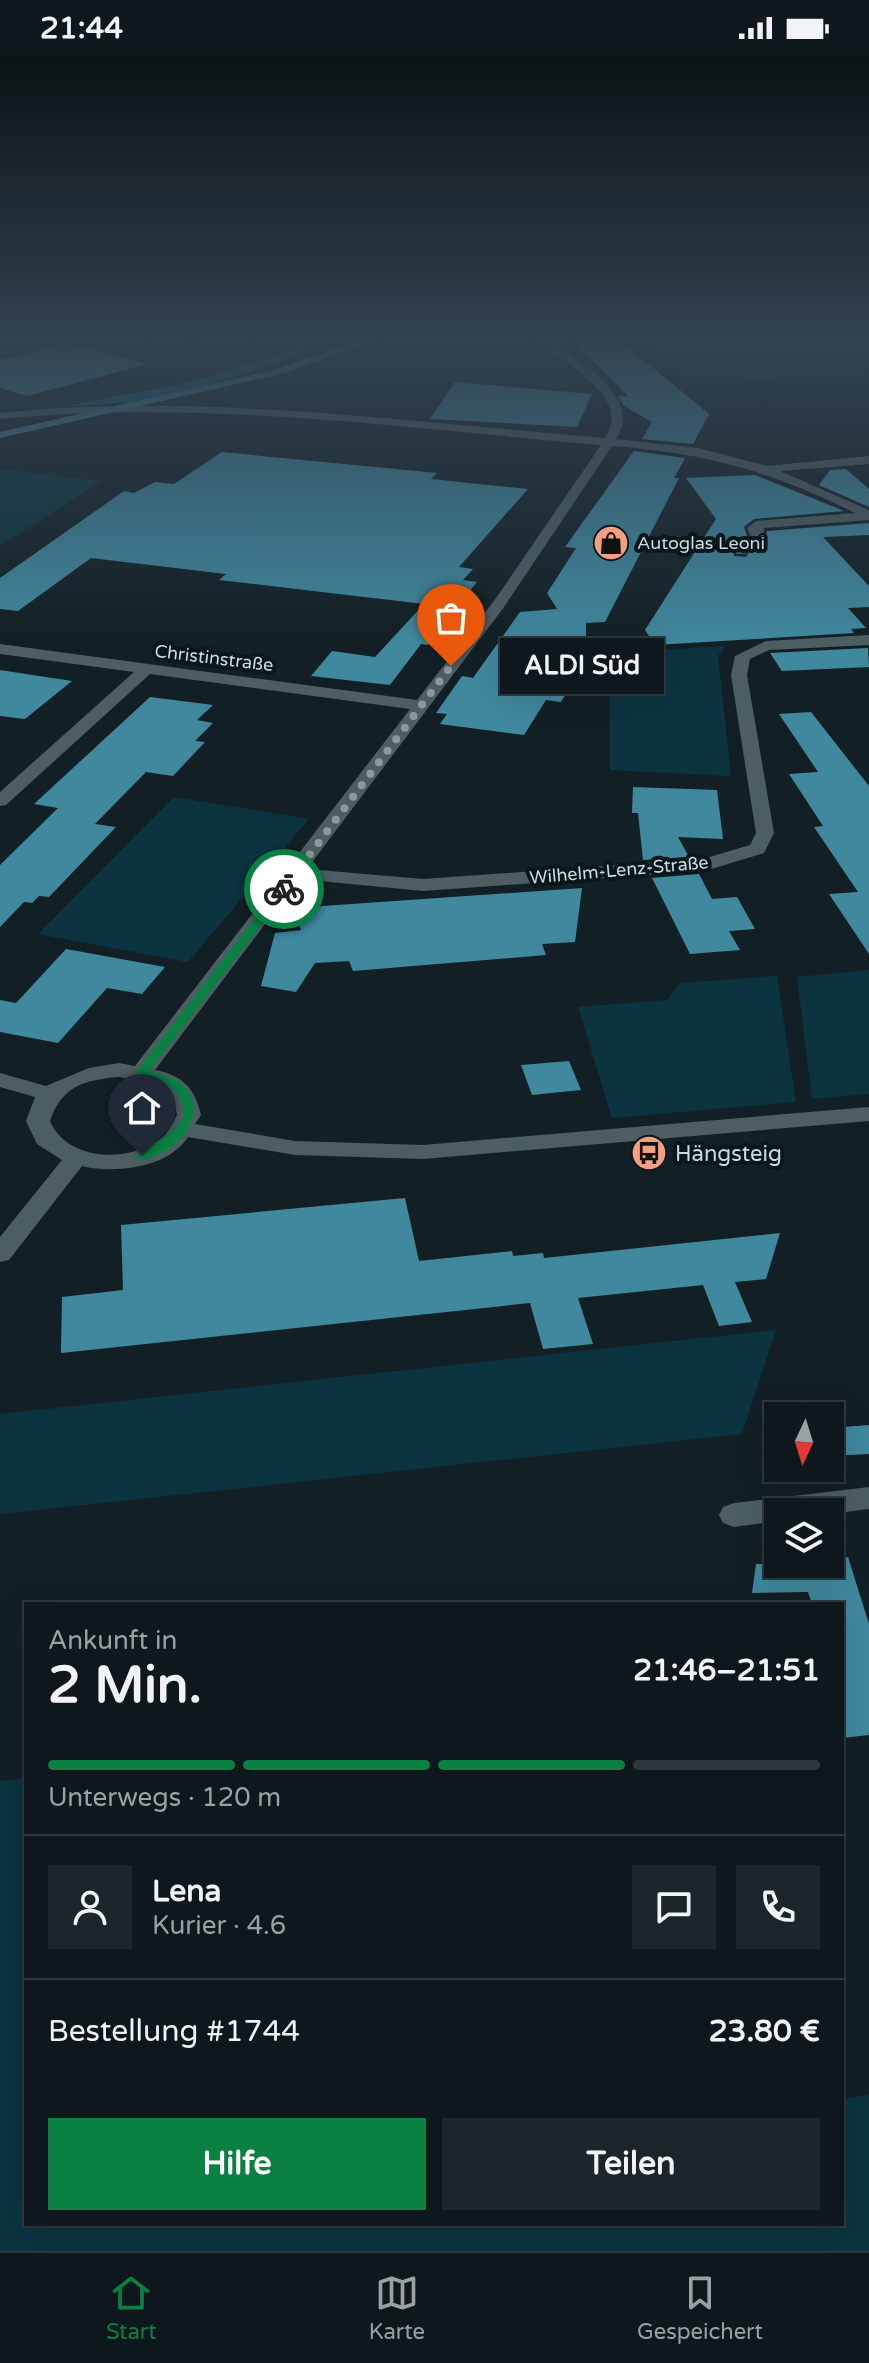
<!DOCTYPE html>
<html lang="de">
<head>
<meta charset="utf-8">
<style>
  :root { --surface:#0e181c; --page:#1c2529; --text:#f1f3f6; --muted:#9ba0a3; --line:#2e373b; --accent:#0b8043 }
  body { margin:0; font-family:"Varela Round",sans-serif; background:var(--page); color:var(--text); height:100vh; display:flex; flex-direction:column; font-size:30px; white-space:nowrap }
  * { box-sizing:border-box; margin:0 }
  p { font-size:26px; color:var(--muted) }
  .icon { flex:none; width:44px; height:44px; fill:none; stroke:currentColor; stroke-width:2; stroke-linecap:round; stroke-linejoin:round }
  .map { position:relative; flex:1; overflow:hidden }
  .panel { position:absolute; left:24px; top:1546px; width:820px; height:624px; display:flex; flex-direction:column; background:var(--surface); border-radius:0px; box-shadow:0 8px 32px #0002,0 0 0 2px var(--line) }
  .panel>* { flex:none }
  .needle { width:52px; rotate:184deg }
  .fabs { position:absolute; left:764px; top:1346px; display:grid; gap:16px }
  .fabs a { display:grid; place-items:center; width:80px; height:80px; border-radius:0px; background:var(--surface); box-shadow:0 8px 32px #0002,0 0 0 2px var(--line); font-size:40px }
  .pin { position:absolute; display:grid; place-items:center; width:68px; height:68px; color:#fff; margin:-82px -34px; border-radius:50% 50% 50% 0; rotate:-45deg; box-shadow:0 0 8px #0007 }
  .pin .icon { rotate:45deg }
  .courier { position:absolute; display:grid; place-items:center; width:80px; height:80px; margin:-40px; border:6px solid #0b8043; border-radius:50%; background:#fff; color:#222; box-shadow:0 2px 10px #0007 }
  .bubble { position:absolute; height:56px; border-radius:0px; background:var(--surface); box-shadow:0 8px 32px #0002,0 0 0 2px var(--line); font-size:26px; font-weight:700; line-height:56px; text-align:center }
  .headline em { font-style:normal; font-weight:700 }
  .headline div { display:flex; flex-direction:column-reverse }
  .headline { display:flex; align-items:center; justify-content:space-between; height:136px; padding:0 24px }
  h1 { font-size:52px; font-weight:700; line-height:60px }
  .bar { display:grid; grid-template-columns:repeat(4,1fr); gap:12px 8px; align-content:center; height:96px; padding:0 24px }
  .bar i { height:10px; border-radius:6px; background:var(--line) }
  .bar .current { background:var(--accent) }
  .bar p { grid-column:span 4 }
  .line { display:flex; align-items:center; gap:20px; padding:0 24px; border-top:2px solid var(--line) }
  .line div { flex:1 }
  .round { display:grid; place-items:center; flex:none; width:84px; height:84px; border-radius:0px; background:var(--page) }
  .button { display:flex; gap:16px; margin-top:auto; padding:16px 24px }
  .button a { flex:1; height:92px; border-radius:0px; background:var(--accent); color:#fff; font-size:32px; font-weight:700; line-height:92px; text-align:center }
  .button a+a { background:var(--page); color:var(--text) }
  .status { display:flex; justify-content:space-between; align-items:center; height:56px; padding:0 40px; background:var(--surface); direction:ltr }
  .status svg { height:22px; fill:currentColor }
  .tabs { display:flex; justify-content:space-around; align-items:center; height:112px; border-top:2px solid var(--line); background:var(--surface); font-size:22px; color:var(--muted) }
  .tabs a { display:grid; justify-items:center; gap:4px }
  .tabs .current { color:var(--accent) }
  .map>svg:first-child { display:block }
  .green { fill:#0b3440 }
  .forest { fill:#0e6075 }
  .building { fill:#40889e }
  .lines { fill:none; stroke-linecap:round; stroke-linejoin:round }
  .street { fill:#4d5e63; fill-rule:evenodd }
  .primary { fill:#3e8295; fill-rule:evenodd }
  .route { fill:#0b8043 }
  .done { stroke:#8e989c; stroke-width:8; stroke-dasharray:0 14.4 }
  .labels { text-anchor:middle; stroke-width:8; stroke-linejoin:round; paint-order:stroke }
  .far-poi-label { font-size:18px; fill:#d0d9dc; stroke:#09171c; text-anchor:start }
  .far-street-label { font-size:18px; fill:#d0d9dc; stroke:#09171c }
  .poi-label { font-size:22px; fill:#d0d9dc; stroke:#09171c; text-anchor:start }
</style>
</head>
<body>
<div class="status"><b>21:44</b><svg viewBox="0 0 49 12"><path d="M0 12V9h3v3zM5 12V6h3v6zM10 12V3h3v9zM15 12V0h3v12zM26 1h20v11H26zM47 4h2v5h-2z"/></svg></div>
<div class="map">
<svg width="869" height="2195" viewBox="0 0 869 2195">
  <rect width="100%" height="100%" fill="#122025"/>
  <path class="green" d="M635,281H869V317L697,327Z
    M0,413L102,425L0,490Z
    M726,590L718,600L731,720L610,714L609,597Z
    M174,741L309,763L188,906L38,878Z
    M869,914V1038L812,1043L797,921Z
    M777,920L796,1046L612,1062L578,951L667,944L680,927Z
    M776,1274L742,1378L0,1458V1358Z
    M26,1722V2168H842V2043L869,2039V2195H0V1725Z"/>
  <path class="forest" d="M320,281H341C256,316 159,351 66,350L186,327L315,287Z"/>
  <path class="building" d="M617,282L709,358L693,388L642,383L652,366L624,350L618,340L629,341L572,284Z
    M68,287L148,308L27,340L0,332V304Z
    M455,326L592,338L577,371L430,363Z
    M634,395L685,402L674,422H679L605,566L586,567V603L561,646L546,644L524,679L440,668L447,658L436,657L462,620L473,622L520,556L557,553L547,537L576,492L565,491Z
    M222,396L437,417L431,423L528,433L459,511L473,513L463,524L477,526L457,550H460L428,589L421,588L390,629L311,620L332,595L375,601L424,548L219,524L226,518L91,502L18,555L0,553V522L124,435L134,437L155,426L174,428Z
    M846,413L869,433V451L819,429L830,414Z
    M755,419L844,455L754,463L744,471L747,480L733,489L734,500L746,501L751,493L764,489L767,475L869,467V479L823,481L869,530V551L848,552L866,572L851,573L854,577L655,589L645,574L716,463L686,422Z
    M868,592L869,611L782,615L770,597Z
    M0,614L72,625L25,663L0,660Z
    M150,641L213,649L197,664L213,667L195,685L205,686L173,720L146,716L95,768L116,771L49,841L39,840L32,847L24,846L0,871V809L58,752L34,748Z
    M811,656L869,730V898L829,838L858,836L814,771L823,770L789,718L818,716L779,658Z
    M633,731L717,734L723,783L678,781L689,801L643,804L638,757H632Z
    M699,818L712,843L737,841L755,873L729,875L740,894L690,898L652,822Z
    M582,832L575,886L542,888L546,899L353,915L349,905L315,907L296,936L261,930L275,877L301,874L294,852Z
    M66,893L165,911L142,938L107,932L58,987L0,976V944L16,947Z
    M569,1005L581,1034L532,1039L521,1009Z
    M405,1142L419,1205L512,1195L513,1200L543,1197L544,1202L780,1177L766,1223L735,1226L752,1266L719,1270L703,1229L578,1242L593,1288L543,1293L530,1247L61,1297L62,1241L123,1234L121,1169Z
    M869,1369V1398L830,1400V1372Z
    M848,1501L869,1568V1679L842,1682V1548H812L808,1536L752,1537L756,1508H842V1502Z"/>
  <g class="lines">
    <path class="street" d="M137,281H203L165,288Z
      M533,281H544C574,302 645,341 616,383L698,392L767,410L869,400V408L780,415L869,454V464L764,472L763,486L749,491L746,498H736V489L751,481L747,472L756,465L855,457C770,415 706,397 612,390L504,551L307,813L423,823L703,803L750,789L756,777L731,619L735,600L766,585L869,579V589L769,594L750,603L747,619L774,777L764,797L705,815L423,835L299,823L155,1014C183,1019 195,1033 201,1059L195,1068L295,1085L423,1089L869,1051V1065L423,1103L295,1099L188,1081C168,1112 115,1118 82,1110L9,1204L0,1206V1181L62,1104L37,1088L26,1065L35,1041L0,1031V1017L46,1030L89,1012L119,1007L135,1010L410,653L150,618L6,749L0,750V736L134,616L0,598V588L417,644L494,545L601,389C404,372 197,343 0,363V357C197,336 408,366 605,382C635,339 558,305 533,281ZM119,1021L156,1028L173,1040L177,1059C173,1066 169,1075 164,1080C132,1108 67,1106 50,1065C62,1030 84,1024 119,1021Z
      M869,1431V1453L830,1458L778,1456V1465L734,1471L723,1467L719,1459L723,1451L734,1447Z"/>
    <path class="primary" d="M368,281H382L285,317L0,382V376L278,313Z"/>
  </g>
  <linearGradient id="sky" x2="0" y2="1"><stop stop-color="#0a1214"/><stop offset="0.48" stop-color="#334251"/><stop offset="1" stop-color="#334251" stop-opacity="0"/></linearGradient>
  <rect width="869" height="588" fill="url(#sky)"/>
  <path class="route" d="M280,830L289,833L150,1014C160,1019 177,1022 184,1030C215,1064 165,1106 137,1103V1097C159,1085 202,1065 175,1035C166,1025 146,1024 136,1016Z"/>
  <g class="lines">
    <path class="done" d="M284,833L451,610"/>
  </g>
  <defs>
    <symbol id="shop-disc" viewBox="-11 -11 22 22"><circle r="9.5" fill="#f2a081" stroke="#09171c"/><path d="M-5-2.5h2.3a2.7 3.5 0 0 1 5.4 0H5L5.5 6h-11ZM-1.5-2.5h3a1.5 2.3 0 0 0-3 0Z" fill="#111"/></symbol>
    <symbol id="bus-disc" viewBox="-11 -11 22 22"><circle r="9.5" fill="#f2a081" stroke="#09171c"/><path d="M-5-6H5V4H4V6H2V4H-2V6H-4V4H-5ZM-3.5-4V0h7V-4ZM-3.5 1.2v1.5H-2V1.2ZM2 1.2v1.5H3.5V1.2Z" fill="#111"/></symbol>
  </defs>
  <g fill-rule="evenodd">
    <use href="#shop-disc" x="591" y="467" width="40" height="40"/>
    <use href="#bus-disc" x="629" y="1077" width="40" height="40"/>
  </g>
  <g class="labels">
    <g class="far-poi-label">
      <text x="637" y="493">Autoglas Leoni</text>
    </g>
    <g class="far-street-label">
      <text transform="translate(214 602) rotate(7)" y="6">Christinstraße</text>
      <text transform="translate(619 814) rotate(-5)" y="6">Wilhelm-Lenz-Straße</text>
    </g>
    <g class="poi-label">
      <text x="675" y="1105">Hängsteig</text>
    </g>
  </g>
</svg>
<div class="fabs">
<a><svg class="needle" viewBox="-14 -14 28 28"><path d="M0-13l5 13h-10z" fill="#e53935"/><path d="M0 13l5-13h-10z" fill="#9ba0a3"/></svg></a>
<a><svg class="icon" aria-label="layers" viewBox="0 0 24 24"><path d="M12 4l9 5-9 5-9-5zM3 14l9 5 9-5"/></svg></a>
</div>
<div class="pin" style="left:451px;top:610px;background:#ea580c"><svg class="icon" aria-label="bag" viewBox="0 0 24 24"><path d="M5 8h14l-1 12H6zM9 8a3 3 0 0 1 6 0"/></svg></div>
<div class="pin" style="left:142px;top:1100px;background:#1f2937"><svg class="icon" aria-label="home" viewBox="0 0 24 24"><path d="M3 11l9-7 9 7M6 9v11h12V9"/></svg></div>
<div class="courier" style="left:284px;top:833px"><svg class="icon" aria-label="bike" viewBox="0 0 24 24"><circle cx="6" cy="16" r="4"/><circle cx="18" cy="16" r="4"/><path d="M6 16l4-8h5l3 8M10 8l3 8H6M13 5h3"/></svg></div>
<div class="bubble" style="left:500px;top:582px;width:164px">ALDI Süd</div>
<section class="panel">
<div class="headline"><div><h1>2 Min.</h1><p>Ankunft in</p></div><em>21:46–21:51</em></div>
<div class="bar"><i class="current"></i><i class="current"></i><i class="current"></i><i></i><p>Unterwegs · 120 m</p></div>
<div class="line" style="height:144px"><a class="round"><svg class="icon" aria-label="person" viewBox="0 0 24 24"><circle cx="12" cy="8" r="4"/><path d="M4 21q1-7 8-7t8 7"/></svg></a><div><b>Lena</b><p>Kurier · 4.6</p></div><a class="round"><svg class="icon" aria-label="chat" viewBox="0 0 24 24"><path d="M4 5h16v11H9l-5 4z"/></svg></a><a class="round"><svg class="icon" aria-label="phone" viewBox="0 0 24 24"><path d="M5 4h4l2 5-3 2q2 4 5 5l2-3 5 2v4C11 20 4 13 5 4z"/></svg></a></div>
<div class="line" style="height:104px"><div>Bestellung #1744</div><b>23.80 €</b></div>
<div class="button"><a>Hilfe</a><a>Teilen</a></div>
</section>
</div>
<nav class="tabs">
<a class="current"><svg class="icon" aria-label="home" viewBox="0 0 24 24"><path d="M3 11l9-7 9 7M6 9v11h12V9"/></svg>Start</a>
<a><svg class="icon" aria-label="map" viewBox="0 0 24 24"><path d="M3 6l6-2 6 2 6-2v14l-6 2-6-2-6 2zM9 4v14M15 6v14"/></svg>Karte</a>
<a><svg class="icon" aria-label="saved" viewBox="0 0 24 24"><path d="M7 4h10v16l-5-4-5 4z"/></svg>Gespeichert</a>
</nav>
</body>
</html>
